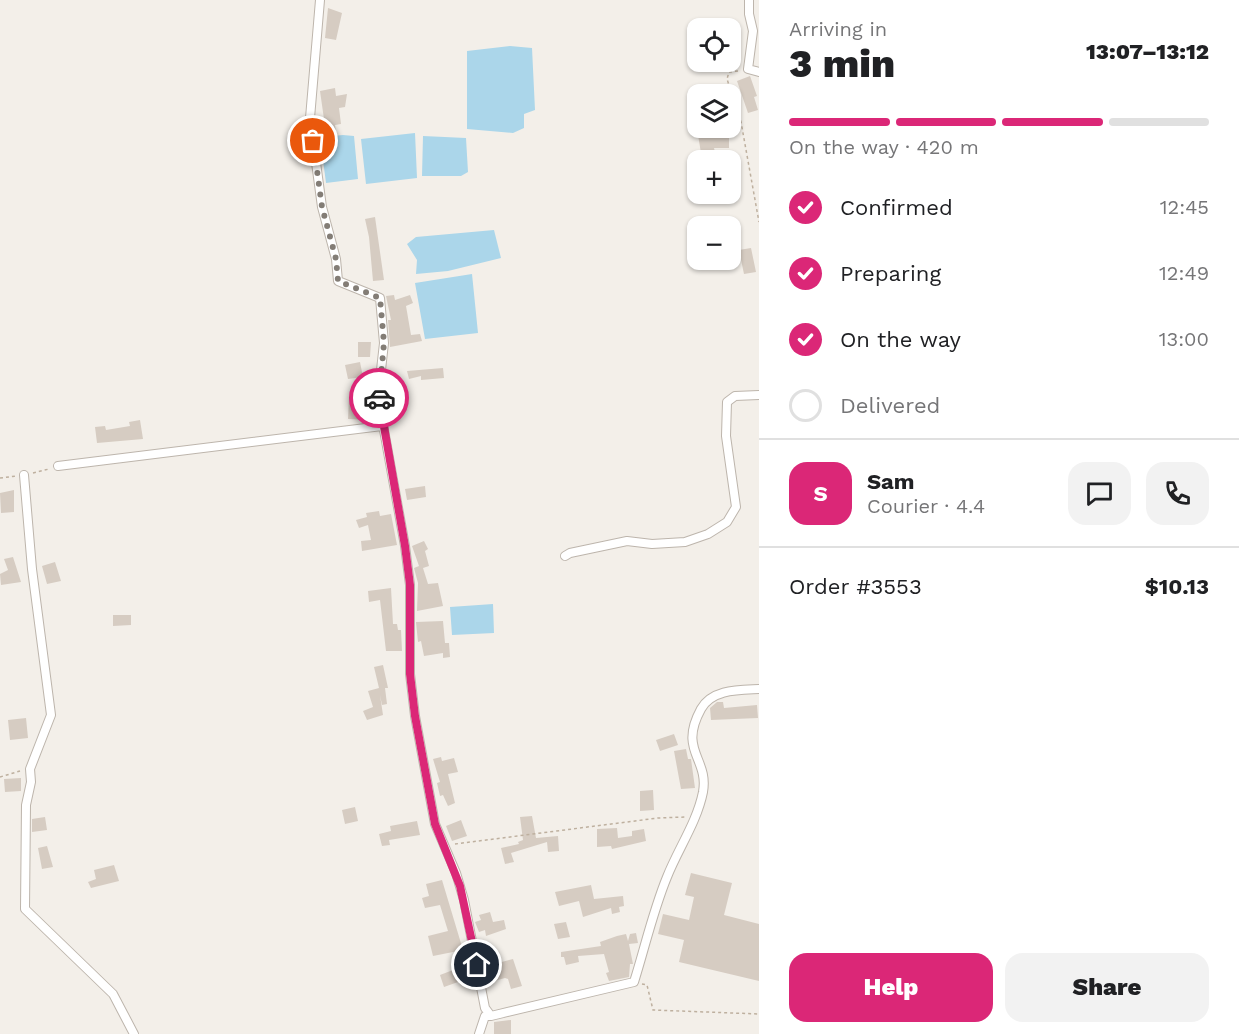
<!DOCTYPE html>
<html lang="en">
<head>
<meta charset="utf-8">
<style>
  :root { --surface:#fff; --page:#f2f2f2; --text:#202124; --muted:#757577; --line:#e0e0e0; --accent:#db2777 }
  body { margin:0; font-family:"Work Sans",sans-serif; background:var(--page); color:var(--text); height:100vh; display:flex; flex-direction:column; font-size:22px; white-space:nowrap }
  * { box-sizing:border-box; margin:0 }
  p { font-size:20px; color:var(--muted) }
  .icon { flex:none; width:33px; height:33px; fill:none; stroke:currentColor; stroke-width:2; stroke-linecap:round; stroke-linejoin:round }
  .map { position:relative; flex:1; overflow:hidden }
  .side { display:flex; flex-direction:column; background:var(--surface); width:480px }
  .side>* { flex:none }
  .fabs { position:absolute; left:687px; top:18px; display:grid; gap:12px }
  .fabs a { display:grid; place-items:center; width:54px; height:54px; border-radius:12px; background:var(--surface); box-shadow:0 2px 4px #0004; font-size:30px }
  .pin { position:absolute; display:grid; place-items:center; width:51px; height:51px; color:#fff; margin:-26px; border:3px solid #fff; border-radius:50%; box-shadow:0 2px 6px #0007 }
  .courier { position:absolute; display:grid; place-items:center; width:60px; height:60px; margin:-30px; border:4px solid #db2777; border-radius:50%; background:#fff; color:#222; box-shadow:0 2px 8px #0007 }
  .headline em { font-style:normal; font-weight:800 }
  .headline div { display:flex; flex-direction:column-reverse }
  .headline { display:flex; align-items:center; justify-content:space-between; height:102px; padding:0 30px }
  h1 { font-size:39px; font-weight:800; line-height:45px }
  .bar { display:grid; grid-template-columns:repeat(4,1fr); gap:9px 6px; align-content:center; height:72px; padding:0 30px }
  .bar i { height:8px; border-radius:4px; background:var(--line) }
  .bar .current { background:var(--accent) }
  .bar p { grid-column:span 4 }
  .line { display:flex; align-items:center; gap:15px; padding:0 30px; border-top:2px solid var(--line) }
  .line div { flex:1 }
  .round { display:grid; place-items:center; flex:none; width:63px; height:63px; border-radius:18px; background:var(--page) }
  ol { padding:0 30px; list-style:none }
  li { display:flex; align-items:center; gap:18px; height:66px }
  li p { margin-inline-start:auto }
  li .icon { padding:6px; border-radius:50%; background:var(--accent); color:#fff; stroke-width:4 }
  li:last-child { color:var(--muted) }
  li i { width:33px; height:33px; border:3px solid var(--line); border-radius:50% }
  .button { display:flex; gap:12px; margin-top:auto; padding:12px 30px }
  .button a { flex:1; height:69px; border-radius:18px; background:var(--accent); color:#fff; font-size:24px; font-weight:800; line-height:69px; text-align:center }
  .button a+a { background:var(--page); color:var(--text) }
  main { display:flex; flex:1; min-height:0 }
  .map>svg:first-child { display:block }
  .water { fill:#abd6ea }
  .building { fill:#d6ccc2 }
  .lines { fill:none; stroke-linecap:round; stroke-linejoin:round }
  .minor-casing { stroke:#bdb5ac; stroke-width:10 }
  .path { stroke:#beb09f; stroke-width:1.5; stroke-dasharray:3 3; stroke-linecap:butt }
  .minor { stroke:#fff; stroke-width:8 }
  .done { stroke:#837d76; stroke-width:6; stroke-dasharray:0 10.8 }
  .route { stroke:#db2777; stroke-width:8 }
</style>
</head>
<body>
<main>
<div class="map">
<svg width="759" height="1034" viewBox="0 0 759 1034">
  <rect width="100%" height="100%" fill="#f3efe9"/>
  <path class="water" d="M510,46L532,48L535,110L524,114V128L513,133L467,129V51Z
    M415,133L417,178L366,184L361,139Z
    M343,135L354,136L358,179L326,183L320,137Z
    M423,136L466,138L468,172L461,176H422Z
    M494,230L501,258L448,271L416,274L417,260L407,244L416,237Z
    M472,274L478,333L425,339L415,283Z
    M493,604L494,633L452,635L450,607Z"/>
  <path class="building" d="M328,8L342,13L336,40L325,38Z
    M750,76L757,96L754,97L758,110L748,113L737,81Z
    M335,88L336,96L347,94L345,107L339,108L341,124L335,125L336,132L320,134L318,120L324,119L320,91Z
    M711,133L712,135L729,134V148H714L716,156L702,159L698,135Z
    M375,217L384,280L373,281L369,237L365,219Z
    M751,248L756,272L744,274L739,250Z
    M394,295L395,300L410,295L413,303L406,306L411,335L420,334L422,341L390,347L388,320H391L386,296Z
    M358,342H371L370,357H358Z
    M360,362L363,377L348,379L345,365Z
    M443,368L444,378L421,380V376L409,379L407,371Z
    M358,383H371L370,420L348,419L349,397H358Z
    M140,420L143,439L97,443L95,427L105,426L106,430L130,426L129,422Z
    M425,486L426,497L407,500L405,489Z
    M14,490V512L1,513L0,493Z
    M379,511L380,516L391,514L397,545L362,551L361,541L371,540L368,525L359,528L356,520L367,517L366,513Z
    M424,541L428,549L425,551L429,566L423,568L428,584L438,583L443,606L417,611L418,583L414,568L419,566L412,546Z
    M13,557L21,582L1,585L0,574L8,570L4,559Z
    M55,562L61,581L47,584L42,566Z
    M391,588L393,624H397L398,630H401L402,651H386L380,600L369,602L368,591Z
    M113,615H131V625L113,626Z
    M443,621L445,643H449L450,657L443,658V653L424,656L421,641L418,642L416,622Z
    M383,665L388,688H385L387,704L382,705L380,695L383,715L367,720L363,711L373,707L368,691L379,688L374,667Z
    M717,702H723L724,708L757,705L758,718L711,720L710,708Z
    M26,718L28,738L10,740L8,720Z
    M674,734L678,745L660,751L656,740Z
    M686,749L688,759H691L695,788L681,789L674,751Z
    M441,757L442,761L454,758L458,772L448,774L455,803L448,806L443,795L440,796L437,783L440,782L433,759Z
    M21,778V791L5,792L4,779Z
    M653,790L654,810L640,811V791Z
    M355,807L358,821L345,824L342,810Z
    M532,816L536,838L558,836L559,851L548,852L547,842L511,853L514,862L505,864L501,848L519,844L518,842L523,840L520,817Z
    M45,817L47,830L32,832V819Z
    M461,820L467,836L452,841L446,826Z
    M417,821L420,835L389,840L390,845L382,846L379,834L391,831L390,826Z
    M617,828L618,838L632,836V831L644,829L646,841L612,849L611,846L597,847V829Z
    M47,846L53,867L42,869L38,848Z
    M114,865L119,881L91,888L88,882L96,879L94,870Z
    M691,873L732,883L724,915L759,924V981L679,962L684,940L658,934L663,914L689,920L694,897L685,895Z
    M442,880L463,950L433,956L428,936L448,931L440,905L425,908L422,898L429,896L426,884Z
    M591,885L594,899L623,896L624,906L619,907L620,912L612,914L611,908L583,917L579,901L559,906L555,892Z
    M490,912L493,922L504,920L506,929L486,936L485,930L479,932L475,922L481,920L479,915Z
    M566,922L570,937L558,939L554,924Z
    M636,933L638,943L629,944L633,964H630L629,977L609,981L606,973L609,972L604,954L578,956L579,962L566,965L564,957H561V952L601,946L600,942L617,936L626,934L628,941L630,934Z
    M513,959L522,986L511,989L508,979L505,978L487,983L483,964L496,960L498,963Z
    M453,970L458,982L444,987L440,975Z
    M511,1020V1034H494V1022Z"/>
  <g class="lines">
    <defs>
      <path id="minor" d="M320,0L310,118L322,207L336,259L338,281L380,298L384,343L378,397L405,546L410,585V674L415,716L435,824L456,873L464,900L485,1008L491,1016H485L479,1034
        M749,0V14L753,31L748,69L759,72
        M58,466L382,426
        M24,475L32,569L51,715L30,769L31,782L26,805L25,909L113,994L134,1034
        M565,556L570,553L627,541L652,544L685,542L708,534L727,522L736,507L726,436L727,402L735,396L759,395
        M491,1016L634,982C645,947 653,911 667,877C678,849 697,822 703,792C709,758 678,751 701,709C712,689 739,690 759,689"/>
    </defs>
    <use href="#minor" class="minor-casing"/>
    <path class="path" d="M738,71L729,72L727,79L741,122L759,222
      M33,473L49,469
      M0,478L17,476
      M0,777L20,771
      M455,844L658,818L685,817
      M642,984L647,985L653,1010L759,1014"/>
    <use href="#minor" class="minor"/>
  </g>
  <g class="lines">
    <path class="done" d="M313,141L322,207L336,259L338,281L380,298L384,343L379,398"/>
    <path class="route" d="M379,398L405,546L410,585V674L415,716L435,824L460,886L477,965"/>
  </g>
</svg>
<div class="fabs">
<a><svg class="icon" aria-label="locate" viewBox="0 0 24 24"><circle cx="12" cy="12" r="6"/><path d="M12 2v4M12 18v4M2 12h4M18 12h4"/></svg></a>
<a><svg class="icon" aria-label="layers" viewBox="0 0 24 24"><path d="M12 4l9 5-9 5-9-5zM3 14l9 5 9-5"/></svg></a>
<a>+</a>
<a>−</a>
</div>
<div class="pin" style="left:313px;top:141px;background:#ea580c"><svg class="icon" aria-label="bag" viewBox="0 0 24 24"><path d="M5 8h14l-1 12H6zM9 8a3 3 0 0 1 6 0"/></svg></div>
<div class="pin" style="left:477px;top:965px;background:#1f2937"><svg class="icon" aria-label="home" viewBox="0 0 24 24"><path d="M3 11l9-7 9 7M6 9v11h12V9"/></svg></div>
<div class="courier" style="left:379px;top:398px"><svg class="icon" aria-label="car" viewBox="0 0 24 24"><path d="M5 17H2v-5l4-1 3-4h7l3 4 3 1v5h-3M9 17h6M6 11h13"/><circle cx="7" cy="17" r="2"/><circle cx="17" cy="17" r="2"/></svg></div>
</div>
<section class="side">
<div class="headline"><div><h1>3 min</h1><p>Arriving in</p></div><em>13:07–13:12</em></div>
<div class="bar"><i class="current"></i><i class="current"></i><i class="current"></i><i></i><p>On the way · 420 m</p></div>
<ol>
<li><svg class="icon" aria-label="check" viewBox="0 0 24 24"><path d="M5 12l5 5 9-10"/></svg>Confirmed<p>12:45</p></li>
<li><svg class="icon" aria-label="check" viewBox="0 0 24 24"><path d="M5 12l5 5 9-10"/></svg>Preparing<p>12:49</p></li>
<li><svg class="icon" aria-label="check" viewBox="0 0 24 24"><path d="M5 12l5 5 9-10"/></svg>On the way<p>13:00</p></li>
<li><i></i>Delivered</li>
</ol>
<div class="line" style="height:108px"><b class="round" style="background:var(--accent);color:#fff">S</b><div><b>Sam</b><p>Courier · 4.4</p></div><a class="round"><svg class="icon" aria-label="chat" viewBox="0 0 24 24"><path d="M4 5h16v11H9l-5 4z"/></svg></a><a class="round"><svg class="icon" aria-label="phone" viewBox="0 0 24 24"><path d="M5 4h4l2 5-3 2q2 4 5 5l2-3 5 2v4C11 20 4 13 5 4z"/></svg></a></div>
<div class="line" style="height:78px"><div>Order #3553</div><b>$10.13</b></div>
<div class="button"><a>Help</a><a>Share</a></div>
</section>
</main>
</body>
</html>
